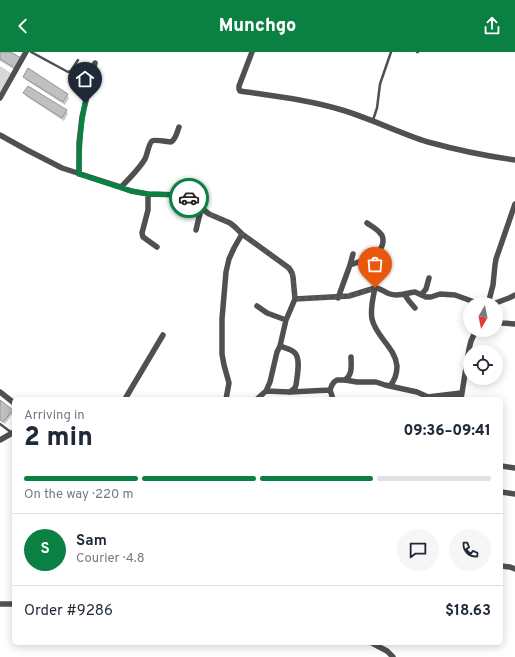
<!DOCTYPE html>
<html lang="en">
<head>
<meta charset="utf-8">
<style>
  :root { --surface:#fff; --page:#f6f6f7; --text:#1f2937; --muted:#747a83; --line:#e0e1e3; --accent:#0b8043 }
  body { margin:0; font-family:Overpass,sans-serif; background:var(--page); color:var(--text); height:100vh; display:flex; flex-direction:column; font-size:15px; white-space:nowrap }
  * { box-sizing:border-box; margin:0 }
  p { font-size:13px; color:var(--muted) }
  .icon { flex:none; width:22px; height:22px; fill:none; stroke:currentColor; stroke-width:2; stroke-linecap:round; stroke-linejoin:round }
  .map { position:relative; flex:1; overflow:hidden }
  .panel { position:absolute; left:12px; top:345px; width:491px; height:248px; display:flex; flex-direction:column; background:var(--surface); border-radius:6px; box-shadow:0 2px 10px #0003 }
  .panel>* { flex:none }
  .needle { width:26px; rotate:189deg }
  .fabs { position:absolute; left:463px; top:245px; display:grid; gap:8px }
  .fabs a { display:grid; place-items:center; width:40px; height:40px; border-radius:50%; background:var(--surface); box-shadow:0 2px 10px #0003; font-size:20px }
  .pin { position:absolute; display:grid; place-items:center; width:34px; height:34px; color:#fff; margin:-41px -17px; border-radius:50% 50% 50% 0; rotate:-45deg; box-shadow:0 0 4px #0007 }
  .pin .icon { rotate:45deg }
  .courier { position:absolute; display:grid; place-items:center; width:40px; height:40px; margin:-20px; border:3px solid #0b8043; border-radius:50%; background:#fff; color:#222; box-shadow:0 1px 5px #0007 }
  .head em { font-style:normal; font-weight:800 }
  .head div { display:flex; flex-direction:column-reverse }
  .head { display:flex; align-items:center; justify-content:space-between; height:68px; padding:0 12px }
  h1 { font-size:26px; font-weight:800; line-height:30px }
  .bar { display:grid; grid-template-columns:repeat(4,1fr); gap:6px 4px; align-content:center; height:48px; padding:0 12px }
  .bar i { height:5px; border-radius:3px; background:var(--line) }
  .bar .current { background:var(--accent) }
  .bar p { grid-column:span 4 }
  .line { display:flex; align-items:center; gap:10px; padding:0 12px; border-top:1px solid var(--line) }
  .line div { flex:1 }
  .round { display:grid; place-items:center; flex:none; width:42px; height:42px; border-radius:21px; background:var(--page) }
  header { display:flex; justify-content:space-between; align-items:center; height:52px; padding:0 12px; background:var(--accent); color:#fff; font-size:18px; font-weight:800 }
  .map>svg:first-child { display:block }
  .green { fill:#d7d7d7 }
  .shadow { fill:#0003 }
  .building { fill:#c0c0c0; stroke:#949494 }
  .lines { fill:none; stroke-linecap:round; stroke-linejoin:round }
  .service { stroke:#505050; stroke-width:2.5 }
  .minor { stroke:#505050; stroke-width:5.5 }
  .done { stroke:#595959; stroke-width:4; stroke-dasharray:0 7.2 }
  .route { stroke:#0b8043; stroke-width:5 }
</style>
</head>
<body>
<header><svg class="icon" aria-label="back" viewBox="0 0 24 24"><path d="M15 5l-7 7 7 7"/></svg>Munchgo<svg class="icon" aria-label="share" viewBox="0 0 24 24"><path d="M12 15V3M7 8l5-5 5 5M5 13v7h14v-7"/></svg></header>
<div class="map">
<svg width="515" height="605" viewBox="0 0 515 605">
  <rect width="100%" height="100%" fill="#fff"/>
  <path class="green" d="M0,14L11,21L0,40Z"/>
  <path class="shadow" d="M0,0H9L17,19L0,9Z
    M24,25L67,43L69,46L65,53L26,28Z
    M25,42L66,59L68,62L64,69L27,45Z
    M0,350L12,359L13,361L5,372L0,368Z"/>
  <path class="building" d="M0,0H11L21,6L15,16L0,7Z
    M28,16L68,42L63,50L23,25Z
    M28,34L67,58L62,66L23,41Z
    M0,348L13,358L3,370L0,368Z"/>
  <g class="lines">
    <path class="service" d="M31,0L68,20L71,19L78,8
      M417,0H418
      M373,68L377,56L380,32L391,0
      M0,372L12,381"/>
    <path class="minor" d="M252,0L239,34V37L240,39C274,44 309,48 342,58C372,67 399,81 428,90C457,98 486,104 515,108
      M0,46L26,0
      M0,83L27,98L62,116L121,135L131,139L148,142L183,143L186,144L209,162L230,171L235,175L242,182L289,216L292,221L293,225L295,247L286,268L280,294L277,300L270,330L266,339L257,347
      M79,122V91L82,65L95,11
      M121,135C129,127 139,117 145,107C147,103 149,91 152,89C155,87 167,90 171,90C176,87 177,80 179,75
      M148,142V158L142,181L143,185L157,195
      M196,178L201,157
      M350,213C363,208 381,205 383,190C383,186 383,184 380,181C377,177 371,174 367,171
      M375,236C373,246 370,257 372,267C376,285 395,295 397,314C397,322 395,328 390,334
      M405,243L409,249L415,256
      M421,243L426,237L429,226
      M338,246L350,213L353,202
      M295,247L349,244L375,236C381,236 384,240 390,242C399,245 406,241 415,240L426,245H431L440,242L455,243L480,252
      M488,252L493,233L495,213L496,207L515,152
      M493,252L509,246L515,243
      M257,254L267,261L286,268
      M496,267L502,271L515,272
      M280,294C285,296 292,297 295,301C301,307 297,325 296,333L295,336L290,340
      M345,328C353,322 351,314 351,305
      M330,338L333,347
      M266,339L290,340L330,338L332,333L334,330L337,328H345L357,330H376L385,333L417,340L428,345L461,341
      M0,340L14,351
      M125,347L163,283
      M226,347L229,331L224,313L222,302V267L226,220L229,207L234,196L242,182
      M461,347L469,297L471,289L476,278
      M0,388L14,380
      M501,414L515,416
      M501,440L515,442
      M501,514L510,515L515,517
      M0,552H14
      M372,591L387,599L393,605"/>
  </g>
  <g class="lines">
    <path class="done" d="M189,146L209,162L224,168L235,175L242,182L288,216C295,225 294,236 295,247L349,244L375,236"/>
    <path class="route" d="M85,51C80,75 79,98 79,122L131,139L148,142L183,143L186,144L189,146"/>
  </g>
</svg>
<div class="fabs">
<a><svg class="needle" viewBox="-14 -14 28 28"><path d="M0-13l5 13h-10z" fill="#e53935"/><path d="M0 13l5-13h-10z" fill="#747a83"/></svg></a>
<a><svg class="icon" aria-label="locate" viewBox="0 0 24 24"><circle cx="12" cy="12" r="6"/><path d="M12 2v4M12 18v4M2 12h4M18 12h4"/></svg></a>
</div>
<div class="pin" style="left:375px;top:236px;background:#ea580c"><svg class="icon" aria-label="bag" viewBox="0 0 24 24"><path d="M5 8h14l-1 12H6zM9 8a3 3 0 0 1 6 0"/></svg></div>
<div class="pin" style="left:85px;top:51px;background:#1f2937"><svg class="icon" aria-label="home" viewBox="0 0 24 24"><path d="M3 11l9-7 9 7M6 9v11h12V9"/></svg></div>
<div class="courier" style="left:189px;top:146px"><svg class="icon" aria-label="car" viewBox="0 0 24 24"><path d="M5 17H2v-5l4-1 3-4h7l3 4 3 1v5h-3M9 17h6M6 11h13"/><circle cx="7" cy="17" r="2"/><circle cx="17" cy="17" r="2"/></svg></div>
<section class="panel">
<div class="head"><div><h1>2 min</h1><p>Arriving in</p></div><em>09:36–09:41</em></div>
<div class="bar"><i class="current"></i><i class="current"></i><i class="current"></i><i></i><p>On the way · 220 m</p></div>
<div class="line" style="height:72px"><b class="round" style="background:var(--accent);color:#fff">S</b><div><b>Sam</b><p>Courier · 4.8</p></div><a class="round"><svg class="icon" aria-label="chat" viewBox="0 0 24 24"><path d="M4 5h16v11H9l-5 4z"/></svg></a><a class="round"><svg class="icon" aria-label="phone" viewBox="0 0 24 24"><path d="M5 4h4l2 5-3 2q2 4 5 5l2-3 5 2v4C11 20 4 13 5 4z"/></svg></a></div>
<div class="line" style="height:52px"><div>Order #9286</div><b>$18.63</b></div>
</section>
</div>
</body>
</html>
